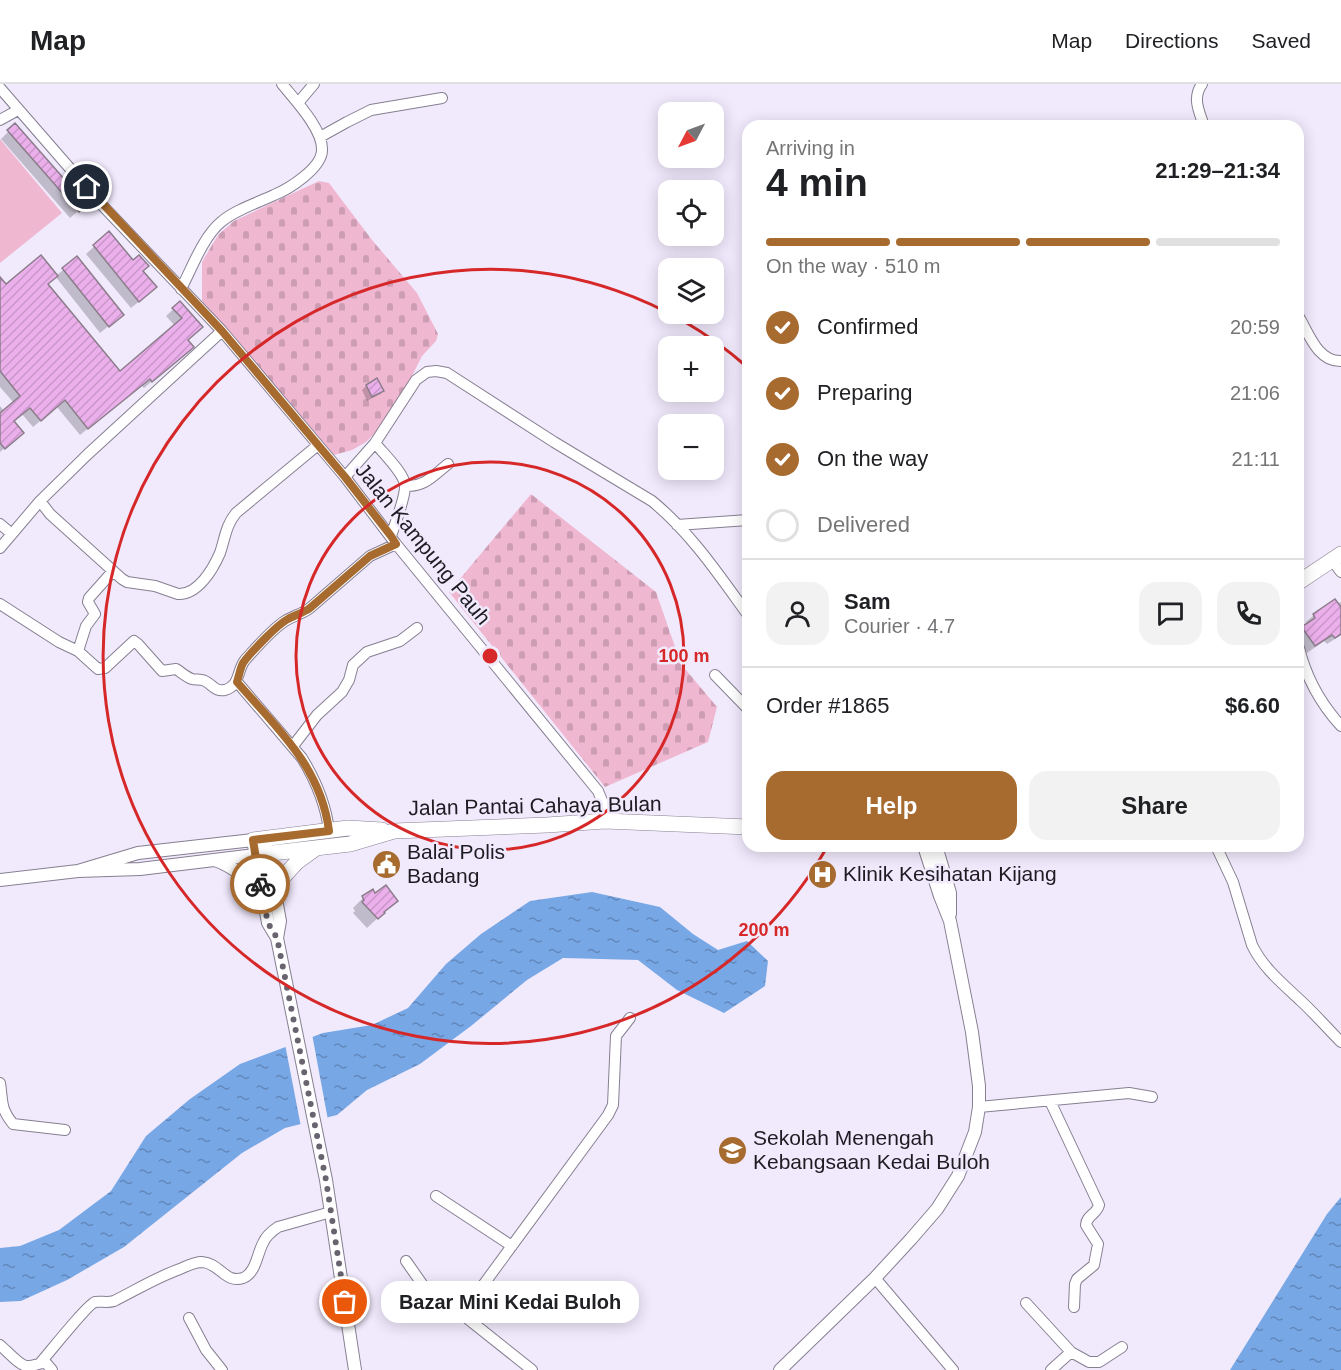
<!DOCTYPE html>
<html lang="en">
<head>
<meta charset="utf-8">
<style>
  :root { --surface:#fff; --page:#f2f2f2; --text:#202124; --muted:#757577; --line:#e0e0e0; --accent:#a76a2f }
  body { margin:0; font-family:Arial,sans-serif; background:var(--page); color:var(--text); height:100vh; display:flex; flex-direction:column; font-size:22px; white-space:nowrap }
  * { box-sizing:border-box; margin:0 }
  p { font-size:20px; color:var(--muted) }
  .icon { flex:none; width:33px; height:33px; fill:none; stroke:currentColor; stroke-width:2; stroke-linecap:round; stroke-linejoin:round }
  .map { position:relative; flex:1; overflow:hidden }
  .drawer { position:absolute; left:742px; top:36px; width:562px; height:732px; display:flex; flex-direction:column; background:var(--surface); border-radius:18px; box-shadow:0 3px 15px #0003 }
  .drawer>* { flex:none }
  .needle { width:39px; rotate:229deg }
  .buttons { position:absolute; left:658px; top:18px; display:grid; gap:12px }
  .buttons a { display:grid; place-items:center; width:66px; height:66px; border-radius:12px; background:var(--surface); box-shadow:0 3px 15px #0003; font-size:30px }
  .pin { position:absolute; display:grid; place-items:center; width:51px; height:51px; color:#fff; margin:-26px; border:3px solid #fff; border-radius:50%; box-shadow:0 2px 6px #0007 }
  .courier { position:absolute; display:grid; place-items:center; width:60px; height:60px; margin:-30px; border:4px solid #a76a2f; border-radius:50%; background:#fff; color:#222; box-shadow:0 2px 8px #0007 }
  .bubble { position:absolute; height:42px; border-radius:18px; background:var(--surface); box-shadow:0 3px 15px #0003; font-size:20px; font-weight:700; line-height:42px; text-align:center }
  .overview em { font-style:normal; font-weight:700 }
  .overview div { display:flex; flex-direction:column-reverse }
  .overview { display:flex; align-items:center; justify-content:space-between; height:102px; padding:0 24px }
  h1 { font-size:39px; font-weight:700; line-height:45px }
  .bar { display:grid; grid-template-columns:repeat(4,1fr); gap:9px 6px; align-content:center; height:72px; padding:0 24px }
  .bar i { height:8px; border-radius:4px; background:var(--line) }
  .bar .current { background:var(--accent) }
  .bar p { grid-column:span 4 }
  .line { display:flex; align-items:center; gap:15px; padding:0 24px; border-top:2px solid var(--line) }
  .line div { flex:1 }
  .round { display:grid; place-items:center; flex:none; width:63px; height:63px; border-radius:18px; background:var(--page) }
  ol { padding:0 24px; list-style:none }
  li { display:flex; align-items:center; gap:18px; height:66px }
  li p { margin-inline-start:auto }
  li .icon { padding:6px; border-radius:50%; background:var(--accent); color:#fff; stroke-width:4 }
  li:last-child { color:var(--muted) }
  li i { width:33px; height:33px; border:3px solid var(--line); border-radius:50% }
  .cta { display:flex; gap:12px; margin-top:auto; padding:12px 24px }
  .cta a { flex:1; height:69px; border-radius:18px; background:var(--accent); color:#fff; font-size:24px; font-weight:700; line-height:69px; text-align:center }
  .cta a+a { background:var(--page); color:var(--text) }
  header { display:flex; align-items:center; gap:36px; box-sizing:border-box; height:84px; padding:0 30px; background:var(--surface); border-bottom:2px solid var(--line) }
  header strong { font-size:28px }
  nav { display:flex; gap:33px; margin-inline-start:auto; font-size:21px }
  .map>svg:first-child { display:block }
  .grass { fill:#f0b7d1 }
  .cemetery { fill:url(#cemetery-stones) }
  .water { fill:url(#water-ripples) }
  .pier { fill:#f1eafd }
  .shadow { fill:#0003 }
  .building { fill:url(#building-hatch); stroke:#8c7d8b; stroke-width:1.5 }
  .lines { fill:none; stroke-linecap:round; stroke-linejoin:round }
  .minor-casing { stroke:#867f91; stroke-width:12 }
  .tertiary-casing { stroke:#867f91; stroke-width:14 }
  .secondary-casing { stroke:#867f91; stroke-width:16 }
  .minor { stroke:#fff; stroke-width:10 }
  .tertiary { stroke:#fff; stroke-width:12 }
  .secondary { stroke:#fff; stroke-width:15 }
  .done { stroke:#68636f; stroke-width:6; stroke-dasharray:0 10.8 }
  .route { stroke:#a76a2f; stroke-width:8 }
  .ring { fill:none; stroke:#d62828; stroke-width:3 }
  .labels { text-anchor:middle; stroke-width:5; stroke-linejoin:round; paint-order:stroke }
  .street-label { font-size:21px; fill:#1e1b22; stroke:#f1eafd }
  .poi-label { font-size:21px; fill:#1e1b22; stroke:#f1eafd; text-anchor:start }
  .centre { fill:#d62828; stroke:#f1eafd; stroke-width:3 }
  .ring-label { font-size:18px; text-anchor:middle; font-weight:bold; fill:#d62828; stroke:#f1eafd; stroke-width:5; stroke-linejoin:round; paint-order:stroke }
</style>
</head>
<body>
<header>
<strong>Map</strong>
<nav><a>Map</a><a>Directions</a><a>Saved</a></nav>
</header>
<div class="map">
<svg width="1341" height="1286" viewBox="0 0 1341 1286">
  <defs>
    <pattern id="cemetery-stones" width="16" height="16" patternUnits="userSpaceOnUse" patternTransform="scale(1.5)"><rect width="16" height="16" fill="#f0b7d1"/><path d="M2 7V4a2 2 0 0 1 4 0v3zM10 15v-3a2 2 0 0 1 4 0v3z" fill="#cd9db3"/></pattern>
    <pattern id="water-ripples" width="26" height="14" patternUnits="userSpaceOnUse" patternTransform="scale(1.5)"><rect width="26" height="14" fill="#78a7e6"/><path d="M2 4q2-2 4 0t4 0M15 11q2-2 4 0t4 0" fill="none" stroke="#6287ba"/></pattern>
    <pattern id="building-hatch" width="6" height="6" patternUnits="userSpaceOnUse" patternTransform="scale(1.5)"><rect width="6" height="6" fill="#ebafeb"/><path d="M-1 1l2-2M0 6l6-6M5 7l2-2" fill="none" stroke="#c996c9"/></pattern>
  </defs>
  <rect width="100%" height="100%" fill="#f1eafd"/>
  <path class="grass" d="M0,55L62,129L0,179Z"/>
  <path class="cemetery" d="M319,97L329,99L372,156L417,209L438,250L436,257L422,272L410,296L377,347L366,358L352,366L334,371L329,368L211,231L202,217V178L218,151L234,137Z
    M531,410L656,508L681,580L717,623L708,658L605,703L449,508Z"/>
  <path class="water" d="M592,808L660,823L693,850L718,866L747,857L768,877L765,902L724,929L677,906L638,876L563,874L527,896L471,942L420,980L367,1006L337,1031L285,1044L242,1069L124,1163L67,1196L21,1217L0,1218V1164L20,1162L59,1146L111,1107L146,1052L190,1015L240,980L323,949L372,941L408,924L446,880L481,850L530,817Z
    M1341,1113V1286H1230L1327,1130Z"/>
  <path class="pier" d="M312,950L328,1036L301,1043L285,960Z"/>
  <path class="shadow" d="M15,41L85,121L70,134L1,55Z
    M109,149L141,187L147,211L131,224L86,170Z
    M40,173L56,192L77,174L122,231L100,249L55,192L46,201L119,290L175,242L166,232L180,219L201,243L186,256L192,263L183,271L144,304L141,301L80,351L57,323L33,343L22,330L12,338L22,349L0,368V322L4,327L14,319L0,303V198L1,197L5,202Z
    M366,302L383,307L378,311L367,317L362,306Z
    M1341,518V551L1327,560L1324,557L1307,569L1299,558V548L1308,541L1306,538L1314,531Z
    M363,814L396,817L367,844L353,829L355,827L353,824Z"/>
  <path class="building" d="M15,39L87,121L79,128L7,46Z
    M109,147L133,176L139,171L149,182L143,187L157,203L139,218L93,161Z
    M41,171L58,192L48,200L120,287L182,234L172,224L180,217L203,243L188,256L194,263L193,264L152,298L150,295L88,345L65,316L41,337L30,324L14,337L24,349L5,365L0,359V329L20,312L0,287V193L6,200Z
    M77,172L124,231L109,243L62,184Z
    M377,294L384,307L372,313L366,301Z
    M1335,515L1341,523V550L1335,554L1332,551L1315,562L1303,545L1304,544L1303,542L1315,534L1313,530Z
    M386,801L398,817L384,828L385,829L378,835L362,818L364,816L362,812L373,805L375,809Z"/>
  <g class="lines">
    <defs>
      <path id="minor" d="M1202,0C1192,14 1199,27 1204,42
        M0,4L100,119L222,247L345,393L396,460L598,707L603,719L605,737
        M298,19L314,0
        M0,36L18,26
        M320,53L347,38L371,26L442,14
        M181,205C192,184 203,153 221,138C235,126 257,119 274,111C289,105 322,84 322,66C323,45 294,15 282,0
        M1299,233C1309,250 1318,278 1341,277
        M375,359C383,369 404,389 405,401C406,412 395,440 391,452
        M345,393L375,359L416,296L427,288L436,287L447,289L554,358L652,417C691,449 719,491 748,531
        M405,401C423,405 435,390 448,380
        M40,417L50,430L122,495L127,498L155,502L178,510C198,511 213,485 220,469C225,454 226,441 236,429L318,361
        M0,440L12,450
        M677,441L748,436
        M0,464L40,417L88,370L222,247
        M1332,476L1341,488
        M0,520L59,558L78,567L98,585L105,584L134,557L138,560L162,587L176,585C181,588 186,593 192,595C196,596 201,595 205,597C213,601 215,608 225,606C240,602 237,586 245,576C256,564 271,546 285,537C293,532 302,530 310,524L370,472L396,460
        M1299,564C1306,593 1321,620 1341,642
        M78,567L86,542L95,530L88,518L89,514L113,487
        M715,591L748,625
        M237,598L302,674C316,697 326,720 329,747
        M293,662L317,631L342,608L349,596L353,581L367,568L400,557L417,544
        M1216,762L1233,798L1252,861C1263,884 1283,900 1301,917C1315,930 1328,945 1341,958
        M0,999C3,1018 0,1024 13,1040L65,1046
        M1050,1017L1099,1121C1097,1130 1086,1132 1086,1141L1098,1160L1094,1181L1077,1195L1075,1200L1074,1223
        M979,1023L1129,1009L1152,1013
        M436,1112L512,1162
        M406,1177L441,1227L448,1231L465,1229
        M875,1194L953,1286
        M1026,1219L1071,1268L1089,1278H1099L1122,1263
        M465,1229L467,1223L608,1031L613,1021L616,952L630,934
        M465,1229L468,1235L532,1286
        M189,1234L206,1266L222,1286
        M0,1261C6,1266 20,1282 27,1282C34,1283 39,1278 46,1279L52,1286
        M41,1278C49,1269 88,1220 95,1218C101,1217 108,1219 114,1217C136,1206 157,1193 180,1185C187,1182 194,1178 202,1178C220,1179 225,1200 243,1194C256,1189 257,1170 263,1159C266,1152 272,1147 278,1143L331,1128
        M1051,1286L1071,1268"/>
      <path id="tertiary" d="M266,761L280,837L277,854
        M936,762L950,809V830
        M215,776C234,783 250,796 260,814
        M78,787L138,769L253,756L268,839L277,854L326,1096L355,1286
        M0,796L78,787L140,785L255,771
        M780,1286L875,1194L911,1155L937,1125L958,1092L975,1048L979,1023V1002L972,948L950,837L940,812L924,762"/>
      <path id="secondary" d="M1299,498L1341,470
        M253,756L348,744L382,746
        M255,771L350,760L394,747L547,741L605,737L748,743
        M274,803L297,778L315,765"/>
    </defs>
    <use href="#minor" class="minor-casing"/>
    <use href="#tertiary" class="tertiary-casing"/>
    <use href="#secondary" class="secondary-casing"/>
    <use href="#minor" class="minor"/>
    <use href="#tertiary" class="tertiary"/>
    <use href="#secondary" class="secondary"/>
  </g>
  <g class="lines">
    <path class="done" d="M260,800L268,839L277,854L326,1096L345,1218"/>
    <path class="route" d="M87,103L222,247L345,393L391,452L396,460L370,472L310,524C303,529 295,531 288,535C278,540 250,569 243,579C240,585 239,592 237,598C277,644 321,683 329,747L253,756L260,800"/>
  </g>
  <g class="ring">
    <circle cx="490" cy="572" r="194"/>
    <path d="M827 763A387 387 0 1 1 746 282"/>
  </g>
  <defs>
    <symbol id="civic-disc" viewBox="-11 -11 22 22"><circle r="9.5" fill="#a76a2f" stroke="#f1eafd"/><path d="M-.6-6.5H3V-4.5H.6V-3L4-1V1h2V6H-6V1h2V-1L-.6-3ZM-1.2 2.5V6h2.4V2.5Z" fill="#fff"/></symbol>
    <symbol id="hospital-disc" viewBox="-11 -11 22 22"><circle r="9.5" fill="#a76a2f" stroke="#f1eafd"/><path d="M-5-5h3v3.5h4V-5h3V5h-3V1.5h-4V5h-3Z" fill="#fff"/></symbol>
    <symbol id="school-disc" viewBox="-11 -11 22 22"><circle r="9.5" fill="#a76a2f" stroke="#f1eafd"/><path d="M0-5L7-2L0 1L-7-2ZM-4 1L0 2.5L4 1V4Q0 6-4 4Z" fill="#fff"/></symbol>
  </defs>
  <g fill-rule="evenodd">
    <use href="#civic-disc" x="370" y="764" width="33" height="33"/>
    <use href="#hospital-disc" x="806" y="774" width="33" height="33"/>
    <use href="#school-disc" x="716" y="1050" width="33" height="33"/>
  </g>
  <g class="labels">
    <g class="street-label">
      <text transform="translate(423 460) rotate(51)" y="7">Jalan Kampung Pauh</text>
      <text transform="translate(535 722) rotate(-1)" y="7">Jalan Pantai Cahaya Bulan</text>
    </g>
    <g class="poi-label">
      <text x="407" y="775">Balai Polis<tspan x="407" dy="24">Badang</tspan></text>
      <text x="843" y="797">Klinik Kesihatan Kijang</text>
      <text x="753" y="1061">Sekolah Menengah<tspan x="753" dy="24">Kebangsaan Kedai Buloh</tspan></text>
    </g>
  </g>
  <circle cx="490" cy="572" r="9" class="centre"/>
  <g class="ring-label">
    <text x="684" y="578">100 m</text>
    <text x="764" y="852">200 m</text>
  </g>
</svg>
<div class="buttons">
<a><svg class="needle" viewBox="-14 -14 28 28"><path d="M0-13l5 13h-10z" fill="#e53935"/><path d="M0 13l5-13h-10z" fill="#757577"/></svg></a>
<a><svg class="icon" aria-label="locate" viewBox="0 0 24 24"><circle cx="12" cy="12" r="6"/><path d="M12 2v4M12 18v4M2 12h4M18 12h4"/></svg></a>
<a><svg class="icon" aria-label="layers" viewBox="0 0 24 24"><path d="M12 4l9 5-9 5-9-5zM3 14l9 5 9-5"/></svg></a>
<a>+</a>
<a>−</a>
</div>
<div class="pin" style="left:345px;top:1218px;background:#ea580c"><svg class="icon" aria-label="bag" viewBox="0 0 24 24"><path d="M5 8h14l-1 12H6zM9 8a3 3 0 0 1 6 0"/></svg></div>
<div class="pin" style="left:87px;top:103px;background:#1f2937"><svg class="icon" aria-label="home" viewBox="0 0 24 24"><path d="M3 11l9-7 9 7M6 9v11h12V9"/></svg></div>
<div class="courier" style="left:260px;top:800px"><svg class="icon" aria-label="bike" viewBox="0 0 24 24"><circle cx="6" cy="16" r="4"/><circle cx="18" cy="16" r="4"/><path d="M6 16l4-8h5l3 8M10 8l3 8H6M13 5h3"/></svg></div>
<div class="bubble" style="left:381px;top:1197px;width:258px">Bazar Mini Kedai Buloh</div>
<section class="drawer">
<div class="overview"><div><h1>4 min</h1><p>Arriving in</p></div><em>21:29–21:34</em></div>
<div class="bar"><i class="current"></i><i class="current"></i><i class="current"></i><i></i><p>On the way · 510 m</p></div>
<ol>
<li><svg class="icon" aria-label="check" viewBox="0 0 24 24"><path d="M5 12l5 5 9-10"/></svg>Confirmed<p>20:59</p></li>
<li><svg class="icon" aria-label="check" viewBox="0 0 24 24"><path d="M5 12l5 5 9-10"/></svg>Preparing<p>21:06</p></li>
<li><svg class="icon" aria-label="check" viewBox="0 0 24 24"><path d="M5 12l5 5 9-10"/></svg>On the way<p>21:11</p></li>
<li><i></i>Delivered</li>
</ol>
<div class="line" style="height:108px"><a class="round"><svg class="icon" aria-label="person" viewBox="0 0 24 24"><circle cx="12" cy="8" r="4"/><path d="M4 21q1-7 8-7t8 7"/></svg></a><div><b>Sam</b><p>Courier · 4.7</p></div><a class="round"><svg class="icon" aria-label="chat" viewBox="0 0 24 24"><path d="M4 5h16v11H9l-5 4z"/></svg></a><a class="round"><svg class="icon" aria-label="phone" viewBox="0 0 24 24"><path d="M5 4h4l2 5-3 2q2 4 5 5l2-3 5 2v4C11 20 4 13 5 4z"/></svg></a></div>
<div class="line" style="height:78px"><div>Order #1865</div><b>$6.60</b></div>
<div class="cta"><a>Help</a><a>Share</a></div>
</section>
</div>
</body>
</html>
